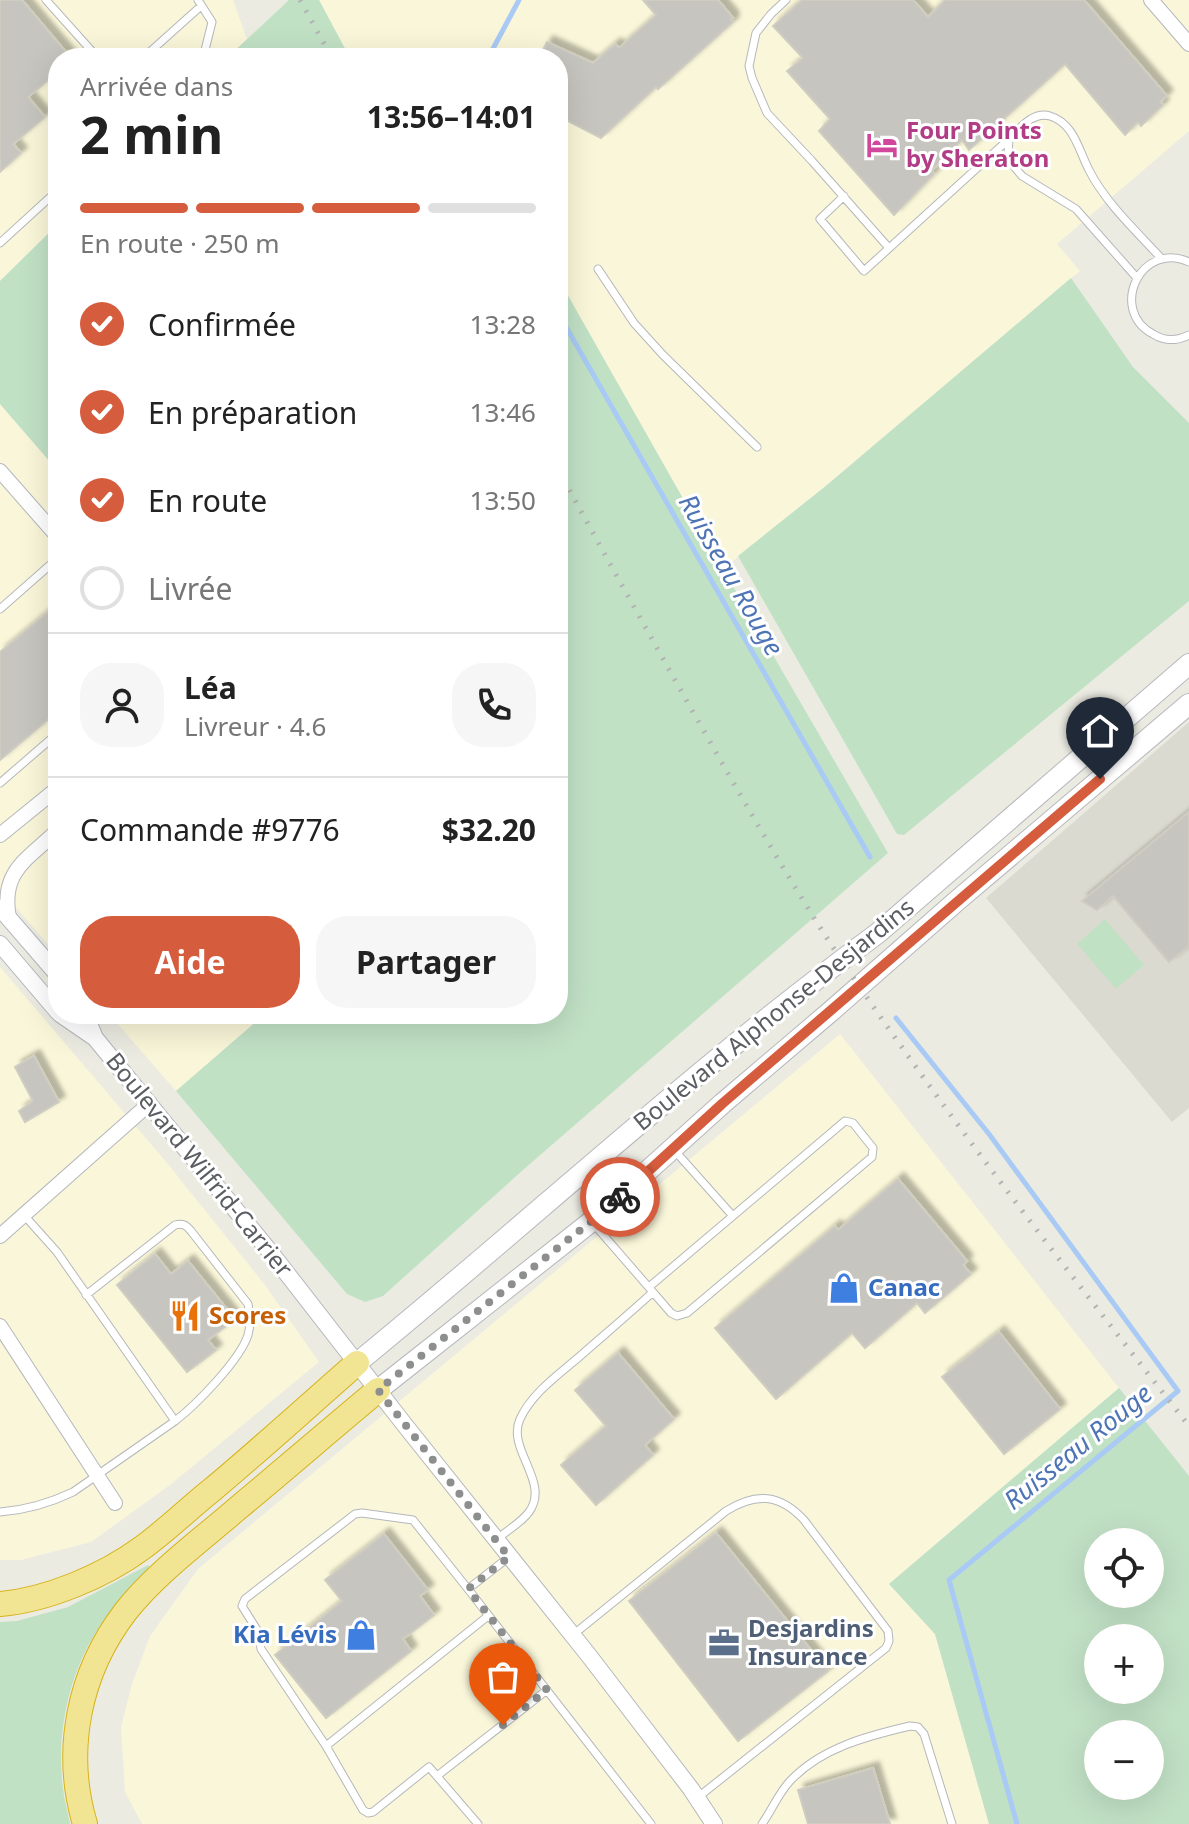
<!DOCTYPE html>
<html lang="fr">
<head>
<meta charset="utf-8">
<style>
  :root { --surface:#fff; --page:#f6f6f6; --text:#222; --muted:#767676; --line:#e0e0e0; --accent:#d65c3e }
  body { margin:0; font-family:"Noto Sans",sans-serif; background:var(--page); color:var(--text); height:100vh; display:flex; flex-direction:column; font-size:30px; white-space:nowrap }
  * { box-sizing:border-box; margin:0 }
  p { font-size:26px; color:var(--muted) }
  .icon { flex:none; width:44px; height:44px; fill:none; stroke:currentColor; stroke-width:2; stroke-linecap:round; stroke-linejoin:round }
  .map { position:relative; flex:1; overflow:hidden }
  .side { position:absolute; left:48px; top:48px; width:520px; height:976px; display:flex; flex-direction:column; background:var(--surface); border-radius:32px; box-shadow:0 8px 32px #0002 }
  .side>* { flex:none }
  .tools { position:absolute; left:1084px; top:1528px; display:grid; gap:16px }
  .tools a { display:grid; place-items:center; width:80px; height:80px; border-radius:50%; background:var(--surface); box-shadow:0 8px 32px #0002; font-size:40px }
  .pin { position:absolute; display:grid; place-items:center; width:68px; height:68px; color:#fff; margin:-82px -34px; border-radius:50% 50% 50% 0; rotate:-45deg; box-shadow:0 0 8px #0007 }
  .pin .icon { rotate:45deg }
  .courier { position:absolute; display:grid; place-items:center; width:80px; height:80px; margin:-40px; border:6px solid #d65c3e; border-radius:50%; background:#fff; color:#222; box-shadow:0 2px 10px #0007 }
  .summary em { font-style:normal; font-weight:700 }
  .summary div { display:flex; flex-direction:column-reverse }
  .summary { display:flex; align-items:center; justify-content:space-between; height:136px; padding:0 32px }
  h1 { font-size:52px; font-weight:700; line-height:60px }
  .bar { display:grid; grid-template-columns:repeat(4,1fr); gap:12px 8px; align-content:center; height:96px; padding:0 32px }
  .bar i { height:10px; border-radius:6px; background:var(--line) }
  .bar .on { background:var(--accent) }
  .bar p { grid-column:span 4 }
  .line { display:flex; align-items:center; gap:20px; padding:0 32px; border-top:2px solid var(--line) }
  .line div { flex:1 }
  .round { display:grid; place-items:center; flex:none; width:84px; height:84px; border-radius:32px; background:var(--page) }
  ol { padding:0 32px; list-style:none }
  li { display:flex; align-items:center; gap:24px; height:88px }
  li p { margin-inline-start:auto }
  li .icon { padding:8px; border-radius:50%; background:var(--accent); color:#fff; stroke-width:4 }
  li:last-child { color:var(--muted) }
  li i { width:44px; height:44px; border:4px solid var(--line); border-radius:50% }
  .primary-button { display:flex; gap:16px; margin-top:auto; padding:16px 32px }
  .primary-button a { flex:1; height:92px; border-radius:32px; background:var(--accent); color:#fff; font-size:32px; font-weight:700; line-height:92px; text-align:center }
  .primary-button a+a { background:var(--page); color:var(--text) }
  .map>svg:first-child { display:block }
  .commercial { fill:#faf6d9 }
  .education { fill:#dbdad0 }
  .green { fill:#c1e1c5; fill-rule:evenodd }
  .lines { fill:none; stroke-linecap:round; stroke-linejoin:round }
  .stream { stroke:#a8caf5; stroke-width:5 }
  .building { fill:#c7c5bf; stroke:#cfcdc1; stroke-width:2; filter:url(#shadow) }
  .service-casing { stroke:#b5b7bb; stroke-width:9 }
  .minor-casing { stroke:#b5b7bb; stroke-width:16 }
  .tertiary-casing { stroke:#b5b7bb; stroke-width:18 }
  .secondary-casing { stroke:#b6b8bd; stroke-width:22 }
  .motorway-casing { stroke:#d6b218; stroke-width:26 }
  .service { stroke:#fff; stroke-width:7 }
  .minor { stroke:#fff; stroke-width:14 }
  .tertiary { stroke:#fff; stroke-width:16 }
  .secondary { stroke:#fff; stroke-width:20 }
  .motorway { stroke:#f1e593; stroke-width:24 }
  .rail { stroke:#b2b3b3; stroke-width:5; stroke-dasharray:2 10; stroke-linecap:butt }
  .done { stroke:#8d8f8e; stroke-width:8; stroke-dasharray:0 14.4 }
  .route { stroke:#d65c3e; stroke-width:10 }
  .labels { text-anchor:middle; stroke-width:6; stroke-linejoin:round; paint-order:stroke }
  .hotel-label { font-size:24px; font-weight:bold; fill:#b23c85; stroke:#fff; text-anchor:start }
  .street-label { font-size:24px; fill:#5a5d61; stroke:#fff }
  .shop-label { font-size:24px; font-weight:bold; fill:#366cbe; stroke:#fff; text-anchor:start }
  .food-label { font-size:24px; font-weight:bold; fill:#c56008; stroke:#fff; text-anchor:start }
  .service-label { font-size:24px; font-weight:bold; fill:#4e5e75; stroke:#fff; text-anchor:start }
  .water-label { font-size:26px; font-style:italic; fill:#4e74b5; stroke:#fff }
</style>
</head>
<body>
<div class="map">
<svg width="1189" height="1824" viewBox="0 0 1189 1824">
  <defs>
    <filter id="shadow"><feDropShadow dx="6" dy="-6" stdDeviation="2" flood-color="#0004"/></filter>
  </defs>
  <rect width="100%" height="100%" fill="#ecebe2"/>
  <path class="commercial" d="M0,0H233L247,39L227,58H58V224L0,281Z
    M319,0H1189V131L1057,244L1080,271L827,485L723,569L558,278V58H350Z
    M0,404L58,471V956L0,889Z
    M0,967L167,1163L265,1285L319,1362L170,1485L91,1542L21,1560H0Z
    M109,1014H265L176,1091Z
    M840,1034L1119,1388L889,1584L935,1634L989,1824H142L125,1792L121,1727L132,1684L150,1636L198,1569Z"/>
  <path class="education" d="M1189,722V1108L1172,1122L986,898Z"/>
  <path class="green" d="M289,0H319L350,58H227Z
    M58,224V471L0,404V281Z
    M558,278L723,569L888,853L523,1170L383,1296L365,1302L347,1294L176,1091L265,1014H558Z
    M1071,278L1133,367L1189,423V601L904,835L897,834L738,556L827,485Z
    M1105,919L1144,965L1116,989L1077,944Z
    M1119,1388L1189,1476V1824H989L935,1634L889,1584ZM1098,1542H1150V1594H1098ZM1150,1638V1690H1098V1638ZM1150,1734V1786H1098V1734Z
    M148,1565L151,1568C131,1589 110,1609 95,1634C68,1677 56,1737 63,1788C64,1800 68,1812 70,1824H0V1622L17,1621L68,1607Z"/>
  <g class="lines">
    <path class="stream" d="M488,58L519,0
      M558,313L870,857
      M896,1018L989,1134L1178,1391L949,1580L1017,1824"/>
  </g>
  <path class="building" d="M0,0H22L71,58H58V72L28,97L45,117L13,144L21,153L0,172Z
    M643,0H718L733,18L731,19L733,22L658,89L656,87L601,138L558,116V58H539L547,42L593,63L615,44L619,48L656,15Z
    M802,0H913L928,17L945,0H1084L1167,96L1160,102L1163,105L1141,126L1138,122L1125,135L1065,64L969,150L962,140L931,171L934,174L894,215L819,131L830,119L787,71L803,58L773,26Z
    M58,604V711L0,760V652Z
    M1189,812V946L1169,962L1113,896L1097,910L1082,901Z
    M34,1056L59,1102L25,1122L19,1111L33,1101L15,1067Z
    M898,1179L967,1261L963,1265L971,1274L925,1313L917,1303L865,1348L852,1333L776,1399L715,1328L835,1226L838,1230Z
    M155,1254L171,1274L188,1261L235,1319L208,1340L216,1350L187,1372L117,1285Z
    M999,1332L1060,1409L1004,1454L942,1377Z
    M618,1353L674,1419L645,1445L653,1455L596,1505L561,1465L606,1426L575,1390Z
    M716,1533L828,1671L738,1741L629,1601Z
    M384,1534L428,1590L420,1596L434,1615L403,1639L411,1651L326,1718L275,1655L342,1601L325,1580Z
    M873,1768L890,1824H808L798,1790Z"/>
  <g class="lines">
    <defs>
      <path id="service" d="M46,0L98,58
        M198,0L212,22L203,58
        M786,0L771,14L756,33L749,66L752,78L767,113L812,161L889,248
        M143,58L201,6
        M844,196L820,219L864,271L1009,139
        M0,243L58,190
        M1189,262C1141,240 1108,310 1153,334C1164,341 1177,341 1189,335
        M598,269L634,323L663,355L757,447
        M1137,278L1076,209L1022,176L1012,164L1008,153L1009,139C1020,128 1033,111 1050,116C1074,123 1079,151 1089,170C1105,202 1137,232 1161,258
        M0,609L58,558
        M0,783L58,733
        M675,1151L732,1215
        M593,1223L671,1313L677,1316L687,1313L872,1157L873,1148L853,1123L845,1121L649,1287
        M86,1295L175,1225C183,1223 186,1225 191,1231L248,1304C250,1314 251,1325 248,1335C240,1360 196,1405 175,1421
        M0,1512C26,1510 50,1503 73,1492L175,1421L57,1252L23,1214
        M496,1540C506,1531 521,1523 529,1512C551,1482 506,1449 520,1419C532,1393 558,1375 579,1357C604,1335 629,1314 653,1292
        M509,1557L468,1589L651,1824
        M574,1634L726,1511C756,1492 780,1494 804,1520L888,1631L889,1641L886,1648L697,1798
        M326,1746L261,1649L259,1633L242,1606L245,1599L355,1514L362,1513L413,1520L468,1589
        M437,1776L547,1690
        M478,1824L429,1767L373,1812L368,1813L363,1810L326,1746L488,1616
        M762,1824C772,1810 778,1794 790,1781C821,1748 867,1736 910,1726L918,1727L924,1734L952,1824"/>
      <path id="minor" d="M1151,0L1189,44
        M0,471L58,537
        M0,835L58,788
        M9,918C0,871 27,860 58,830
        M0,1236L150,1103
        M0,1326L115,1503"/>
      <path id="tertiary" d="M0,908L58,975
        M0,944L58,1012
        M60,1014L95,1038
        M85,1014L95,1038L271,1253L404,1424L590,1657L691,1789L714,1824"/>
      <path id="secondary" d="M357,1363C531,1221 697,1066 878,933L1189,664
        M378,1390L592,1221L723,1103L830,1012L959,899L1189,704"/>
      <path id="motorway" d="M0,1604C47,1600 104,1576 142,1548C167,1530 189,1508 213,1489C262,1448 309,1405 357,1363
        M85,1824C63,1750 79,1672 126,1611C156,1573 201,1540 238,1508C285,1469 331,1429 378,1390"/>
    </defs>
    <use href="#service" class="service-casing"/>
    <use href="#minor" class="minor-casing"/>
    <use href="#tertiary" class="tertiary-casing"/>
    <use href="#secondary" class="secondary-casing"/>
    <use href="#motorway" class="motorway-casing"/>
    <use href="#service" class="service"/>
    <use href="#minor" class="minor"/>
    <use href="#tertiary" class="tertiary"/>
    <use href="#secondary" class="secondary"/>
    <use href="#motorway" class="motorway"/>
    <path class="rail" d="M300,0L332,58
      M558,469C613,570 669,670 726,770C760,829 795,889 832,946C943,1112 1066,1269 1189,1426"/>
  </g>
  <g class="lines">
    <path class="done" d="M503,1725L547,1690L468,1589L509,1557L378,1390L588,1224L620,1197"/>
    <path class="route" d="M620,1197L723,1103L1100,779"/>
  </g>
  <defs>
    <symbol id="hotel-bare" viewBox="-9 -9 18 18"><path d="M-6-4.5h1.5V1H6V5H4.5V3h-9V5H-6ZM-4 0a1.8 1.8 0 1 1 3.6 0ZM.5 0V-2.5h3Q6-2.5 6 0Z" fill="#d1479c" stroke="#fff" stroke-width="2.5" paint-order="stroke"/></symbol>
    <symbol id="shop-bare" viewBox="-9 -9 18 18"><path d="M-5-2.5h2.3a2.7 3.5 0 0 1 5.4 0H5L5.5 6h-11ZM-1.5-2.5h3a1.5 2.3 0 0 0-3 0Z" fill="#3f7fe0" stroke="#fff" stroke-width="2.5" paint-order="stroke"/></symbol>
    <symbol id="restaurant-bare" viewBox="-9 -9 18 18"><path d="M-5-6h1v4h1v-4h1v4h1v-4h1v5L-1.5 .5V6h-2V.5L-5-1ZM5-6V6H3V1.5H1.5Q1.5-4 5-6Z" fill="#e8710a" stroke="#fff" stroke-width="2.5" paint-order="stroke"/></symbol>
    <symbol id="office-bare" viewBox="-9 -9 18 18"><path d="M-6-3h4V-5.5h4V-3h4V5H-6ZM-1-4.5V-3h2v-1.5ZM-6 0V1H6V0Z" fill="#5c6f8a" stroke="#fff" stroke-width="2.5" paint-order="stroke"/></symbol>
  </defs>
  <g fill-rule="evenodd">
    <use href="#hotel-bare" x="860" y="123" width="44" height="44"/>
    <use href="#shop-bare" x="822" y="1266" width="44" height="44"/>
    <use href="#restaurant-bare" x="163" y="1294" width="44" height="44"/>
    <use href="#shop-bare" x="339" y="1613" width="44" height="44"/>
    <use href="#office-bare" x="702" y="1621" width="44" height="44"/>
  </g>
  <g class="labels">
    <g class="hotel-label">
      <text x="906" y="139">Four Points<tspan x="906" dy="28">by Sheraton</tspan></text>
    </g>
    <g class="street-label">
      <text transform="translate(774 1015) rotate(-39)" y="8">Boulevard Alphonse-Desjardins</text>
      <text transform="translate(199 1165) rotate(51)" y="8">Boulevard Wilfrid-Carrier</text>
    </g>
    <g class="shop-label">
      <text x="868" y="1296">Canac</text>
      <text x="337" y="1643" text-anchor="end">Kia Lévis</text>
    </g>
    <g class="food-label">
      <text x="209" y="1324">Scores</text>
    </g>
    <g class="service-label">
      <text x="748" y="1637">Desjardins<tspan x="748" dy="28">Insurance</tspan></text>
    </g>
    <g class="water-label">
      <text transform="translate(731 575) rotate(60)" y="9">Ruisseau Rouge</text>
      <text transform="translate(1078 1447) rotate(-39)" y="9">Ruisseau Rouge</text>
    </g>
  </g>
</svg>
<div class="tools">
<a><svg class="icon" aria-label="locate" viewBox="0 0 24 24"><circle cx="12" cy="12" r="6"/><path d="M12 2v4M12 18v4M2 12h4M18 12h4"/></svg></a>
<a>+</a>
<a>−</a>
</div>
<div class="pin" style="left:503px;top:1725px;background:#ea580c"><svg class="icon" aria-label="bag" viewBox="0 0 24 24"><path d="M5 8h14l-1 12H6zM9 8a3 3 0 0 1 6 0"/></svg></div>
<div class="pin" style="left:1100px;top:779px;background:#1f2937"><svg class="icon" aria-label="home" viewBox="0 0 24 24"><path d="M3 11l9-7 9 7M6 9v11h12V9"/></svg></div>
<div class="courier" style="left:620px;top:1197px"><svg class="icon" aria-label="bike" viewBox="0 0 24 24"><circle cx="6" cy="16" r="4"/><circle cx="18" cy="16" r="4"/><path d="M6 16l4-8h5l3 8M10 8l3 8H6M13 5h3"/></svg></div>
<section class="side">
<div class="summary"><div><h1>2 min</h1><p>Arrivée dans</p></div><em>13:56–14:01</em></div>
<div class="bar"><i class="on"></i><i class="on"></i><i class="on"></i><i></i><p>En route · 250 m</p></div>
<ol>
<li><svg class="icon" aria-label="check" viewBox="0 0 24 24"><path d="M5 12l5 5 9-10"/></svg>Confirmée<p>13:28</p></li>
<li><svg class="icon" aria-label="check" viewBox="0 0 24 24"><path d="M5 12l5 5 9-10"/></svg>En préparation<p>13:46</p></li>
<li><svg class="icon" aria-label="check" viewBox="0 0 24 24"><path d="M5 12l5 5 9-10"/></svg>En route<p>13:50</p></li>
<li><i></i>Livrée</li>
</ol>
<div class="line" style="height:144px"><a class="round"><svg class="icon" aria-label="person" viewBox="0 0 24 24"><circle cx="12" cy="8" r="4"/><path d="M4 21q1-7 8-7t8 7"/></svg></a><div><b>Léa</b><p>Livreur · 4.6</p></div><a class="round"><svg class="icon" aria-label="phone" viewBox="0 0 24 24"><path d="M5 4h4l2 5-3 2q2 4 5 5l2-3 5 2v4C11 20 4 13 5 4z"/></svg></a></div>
<div class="line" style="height:104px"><div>Commande #9776</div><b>$32.20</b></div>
<div class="primary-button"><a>Aide</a><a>Partager</a></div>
</section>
</div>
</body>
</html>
